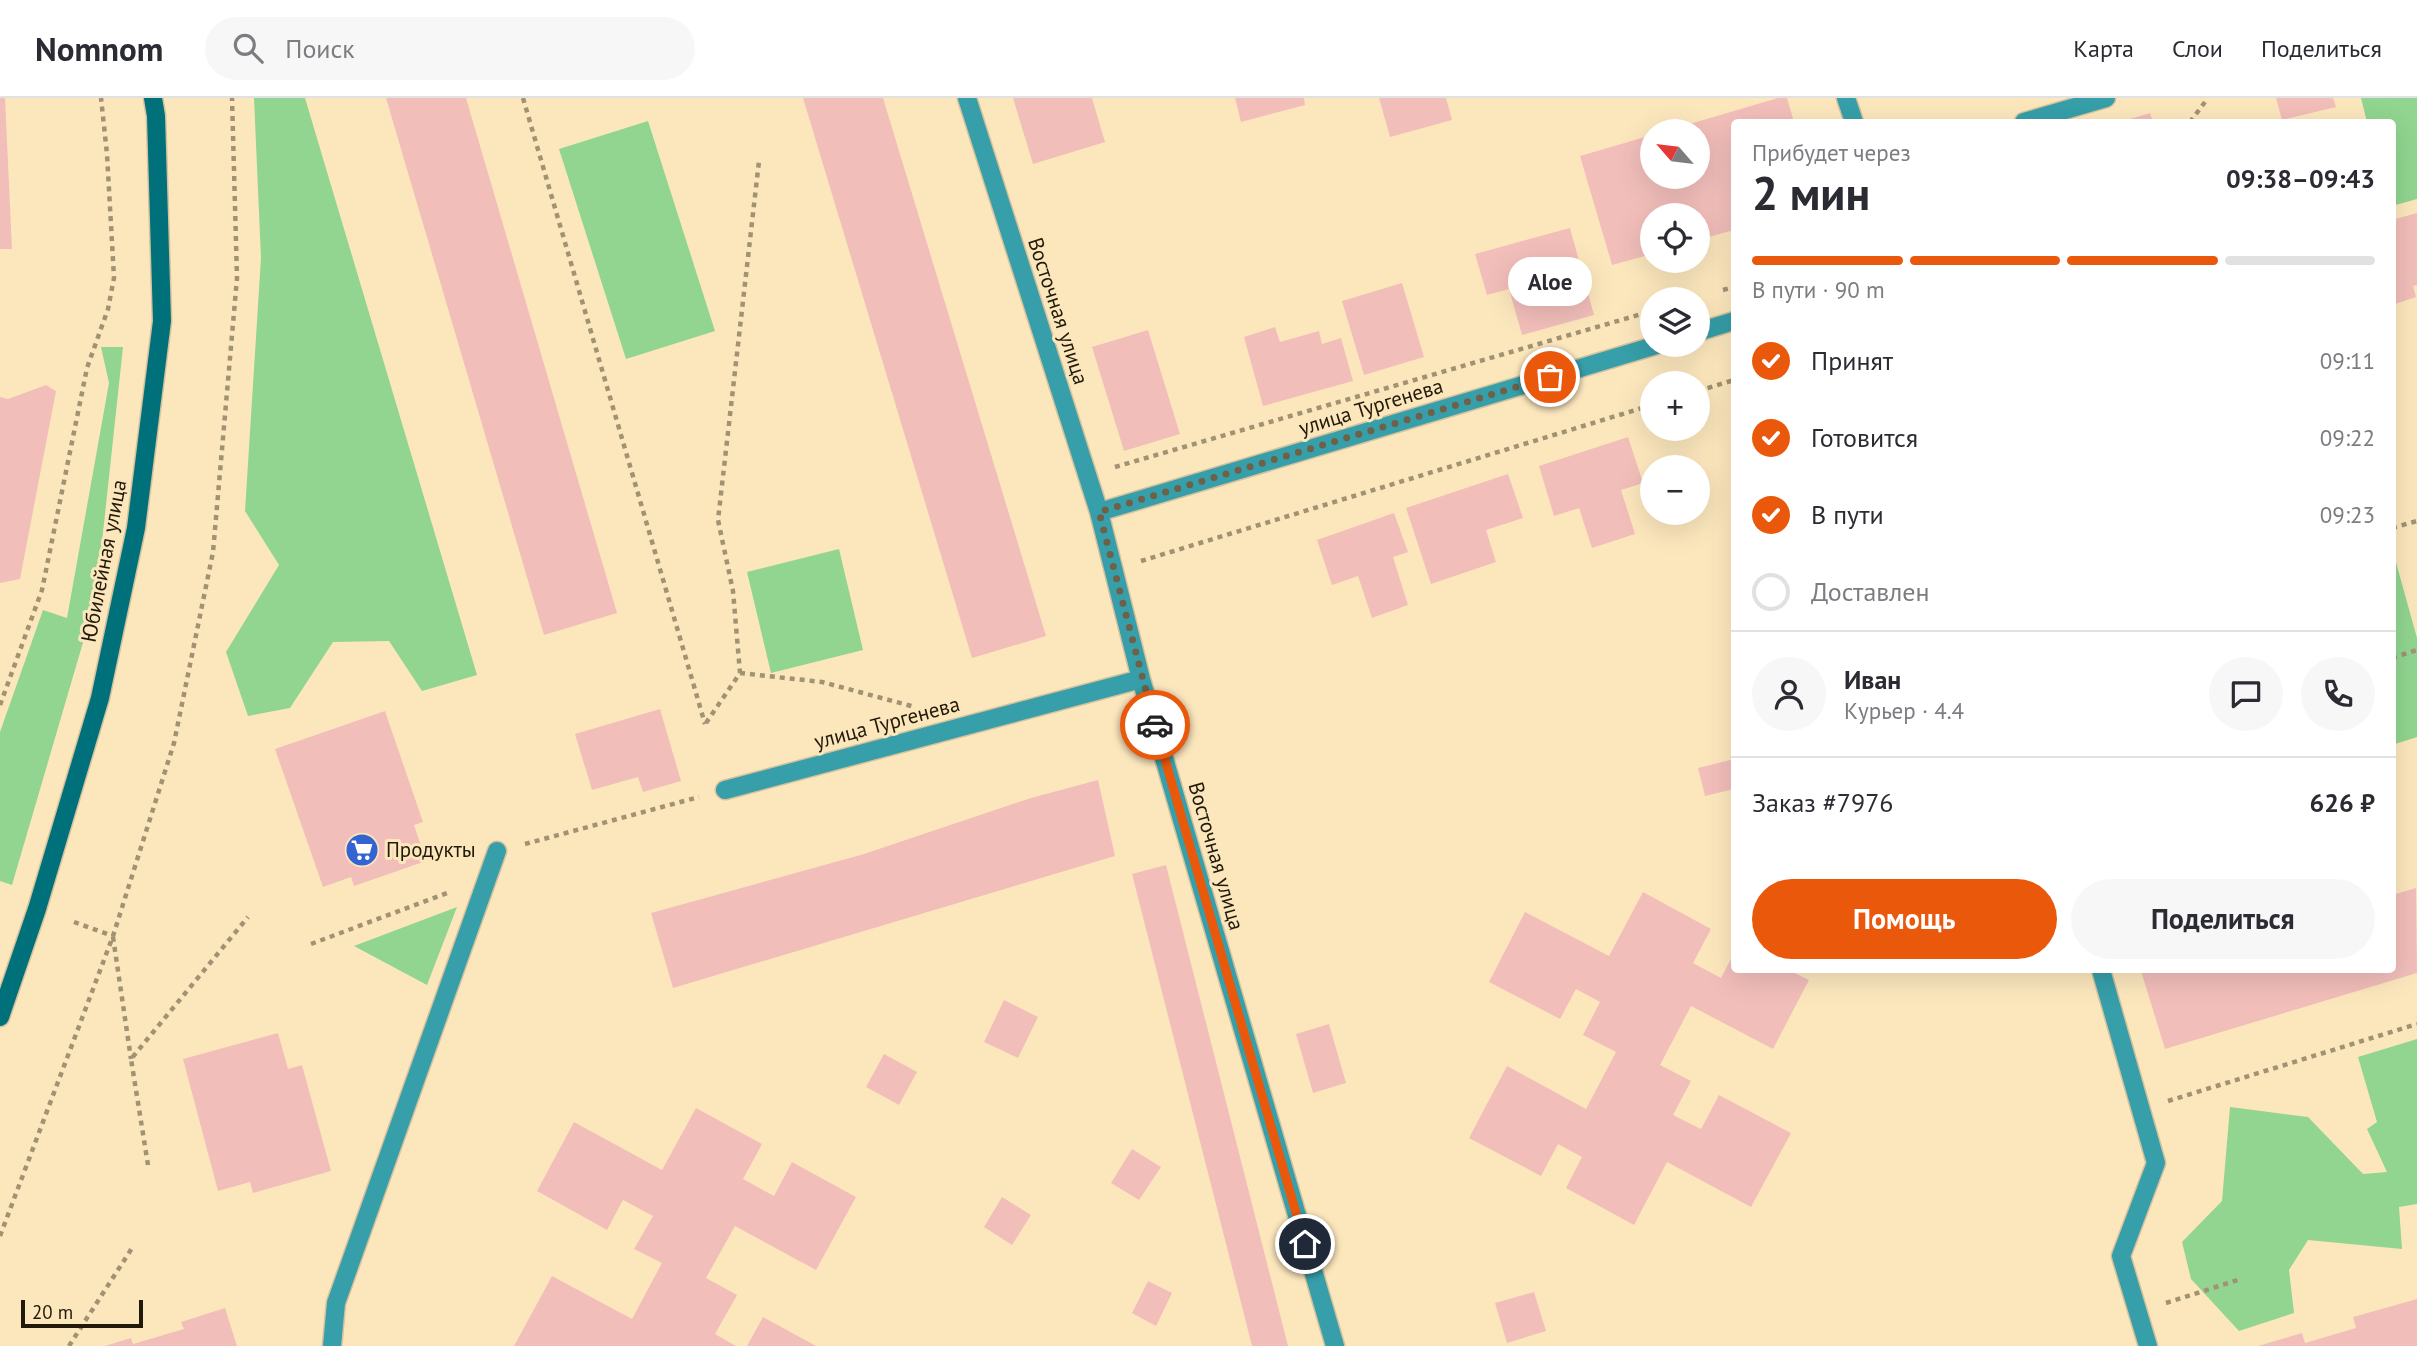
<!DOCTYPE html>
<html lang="ru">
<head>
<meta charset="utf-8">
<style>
  :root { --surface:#fff; --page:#f7f7f7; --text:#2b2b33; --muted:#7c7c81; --line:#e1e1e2; --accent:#ea580c }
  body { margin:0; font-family:"PT Sans",sans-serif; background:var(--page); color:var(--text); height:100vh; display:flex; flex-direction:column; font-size:26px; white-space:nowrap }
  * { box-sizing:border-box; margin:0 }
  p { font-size:23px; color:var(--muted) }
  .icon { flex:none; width:38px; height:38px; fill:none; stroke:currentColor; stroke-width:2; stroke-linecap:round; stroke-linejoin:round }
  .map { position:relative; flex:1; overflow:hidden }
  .sheet { position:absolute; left:1731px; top:21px; width:665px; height:854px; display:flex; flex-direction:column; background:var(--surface); border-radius:7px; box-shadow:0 7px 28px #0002 }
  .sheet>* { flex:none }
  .needle { width:46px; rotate:298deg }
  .fabs { position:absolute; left:1640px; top:21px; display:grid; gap:14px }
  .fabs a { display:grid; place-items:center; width:70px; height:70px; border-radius:50%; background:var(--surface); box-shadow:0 7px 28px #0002; font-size:35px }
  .scale { position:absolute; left:21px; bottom:18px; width:122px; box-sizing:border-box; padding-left:7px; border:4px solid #211909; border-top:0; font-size:19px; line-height:24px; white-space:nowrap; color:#211909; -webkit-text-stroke:5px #fce7bd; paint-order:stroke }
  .pin { position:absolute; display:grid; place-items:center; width:60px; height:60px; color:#fff; margin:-30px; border:4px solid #fff; border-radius:50%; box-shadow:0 2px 7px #0007 }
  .courier { position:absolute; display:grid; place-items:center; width:70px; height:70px; margin:-35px; border:5px solid #ea580c; border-radius:50%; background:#fff; color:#222; box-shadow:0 2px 9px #0007 }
  .bubble { position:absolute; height:49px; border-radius:24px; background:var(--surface); box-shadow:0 7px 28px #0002; font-size:23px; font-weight:800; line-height:49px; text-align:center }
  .headline em { font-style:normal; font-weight:800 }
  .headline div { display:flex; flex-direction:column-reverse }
  .headline { display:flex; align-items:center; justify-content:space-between; height:119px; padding:0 21px }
  h1 { font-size:46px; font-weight:800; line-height:52px }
  .bar { display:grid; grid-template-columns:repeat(4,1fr); gap:10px 7px; align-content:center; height:84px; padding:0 21px }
  .bar i { height:9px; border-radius:5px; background:var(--line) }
  .bar .active { background:var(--accent) }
  .bar p { grid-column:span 4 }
  .line { display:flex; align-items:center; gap:18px; padding:0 21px; border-top:2px solid var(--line) }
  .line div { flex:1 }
  .round { display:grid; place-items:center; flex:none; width:74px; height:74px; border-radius:37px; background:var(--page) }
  ol { padding:0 21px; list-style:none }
  li { display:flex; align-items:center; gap:21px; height:77px }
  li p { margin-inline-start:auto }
  li .icon { padding:7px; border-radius:50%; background:var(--accent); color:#fff; stroke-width:4 }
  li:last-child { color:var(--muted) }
  li i { width:38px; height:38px; border:4px solid var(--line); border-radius:50% }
  .button { display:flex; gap:14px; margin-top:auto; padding:14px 21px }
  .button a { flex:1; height:80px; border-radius:42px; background:var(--accent); color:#fff; font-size:28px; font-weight:800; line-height:80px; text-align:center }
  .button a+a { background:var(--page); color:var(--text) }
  header { display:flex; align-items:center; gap:42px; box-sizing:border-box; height:98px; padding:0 35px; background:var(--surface); border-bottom:2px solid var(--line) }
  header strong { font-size:33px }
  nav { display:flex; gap:38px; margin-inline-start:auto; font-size:24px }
  .search { width:490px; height:63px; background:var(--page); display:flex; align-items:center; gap:18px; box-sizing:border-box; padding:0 24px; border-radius:38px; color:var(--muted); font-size:26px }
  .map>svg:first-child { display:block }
  .green { fill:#91d590 }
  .building { fill:#f2beba }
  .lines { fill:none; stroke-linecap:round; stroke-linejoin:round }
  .minor-casing { stroke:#d5c29d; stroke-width:21 }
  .secondary-casing { stroke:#d5c29d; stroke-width:21 }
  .path { stroke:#a19273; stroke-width:4.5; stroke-dasharray:5 5; stroke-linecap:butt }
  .minor { stroke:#369fa9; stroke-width:18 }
  .secondary { stroke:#00717a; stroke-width:18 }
  .done { stroke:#6e6148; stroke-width:7; stroke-dasharray:0 12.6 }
  .route { stroke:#ea580c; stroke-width:9 }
  .labels { text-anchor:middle; stroke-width:6; stroke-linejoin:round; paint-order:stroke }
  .street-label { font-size:21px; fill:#211909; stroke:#fce7bd }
  .poi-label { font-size:21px; fill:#211909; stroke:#fce7bd; text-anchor:start }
</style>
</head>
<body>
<header>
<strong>Nomnom</strong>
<div class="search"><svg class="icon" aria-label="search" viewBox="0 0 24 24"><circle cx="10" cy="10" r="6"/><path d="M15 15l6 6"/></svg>Поиск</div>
<nav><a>Карта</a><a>Слои</a><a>Поделиться</a></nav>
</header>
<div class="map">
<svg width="2417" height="1248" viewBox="0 0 2417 1248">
  <rect width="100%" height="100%" fill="#fce7bd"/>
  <path class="green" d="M254,0H305L477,577L422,593L389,543L333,544L290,610L248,618L226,554L279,467L245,413L261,160Z
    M2361,0H2417V101L2392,108V24H2367Z
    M648,23L715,233L626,261L559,51Z
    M101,249H123L96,500L12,787L0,783V634L43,512L67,520L109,285Z
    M2392,450L2417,540V639L2392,647Z
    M839,451L863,552L771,575L747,474Z
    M457,809L427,887L354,848Z
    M2417,941V1106L2399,1109L2402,1151L2308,1142L2289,1172L2294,1215L2239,1233L2191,1181L2182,1144L2222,1103L2230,1009L2308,1019L2363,1076L2387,1074L2367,1031L2377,1024L2358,959Z"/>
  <path class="building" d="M0,0H5L12,151H0Z
    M386,0H466L617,515L544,537Z
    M803,0H883L1046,538L972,560Z
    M1013,0H1092L1105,44L1033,66Z
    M1235,0H1304L1305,7L1241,24Z
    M1379,0H1446L1452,22L1390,39Z
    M1778,0H1787L1794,24H1734V132L1698,142V117H1652V156L1612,167L1580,58L1652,37V79H1698V33H1666Z
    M2276,0H2333L2336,9L2282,22Z
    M2150,15L2153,24H2120Z
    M2417,115V187L2413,188L2416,199L2392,207V122Z
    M1570,130L1594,217L1522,237L1509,191L1487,197L1475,156Z
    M1402,185L1424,259L1364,277L1342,203Z
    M1275,229L1280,244L1319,233L1322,246L1341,240L1353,283L1263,308L1244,239Z
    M1148,232L1180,336L1124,353L1092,249Z
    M46,287L56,293L20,481L0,485V299L8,301Z
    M1628,339L1643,385L1621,392L1635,436L1592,450L1579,410L1554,418L1539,368Z
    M1508,376L1523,420L1486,432L1496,464L1431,486L1406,410Z
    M1394,415L1408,454L1393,459L1408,507L1372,520L1358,478L1332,487L1317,442Z
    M660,611L681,683L643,694L638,679L592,692L575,636Z
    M385,613L423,724L414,727L426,763L354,788L351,779L323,789L275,651Z
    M1734,661V691L1705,698L1698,670Z
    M1098,682L1115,758L673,890L651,815L864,756L1031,700Z
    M1166,767L1288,1248H1252L1132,776Z
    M2416,790L2417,875L2165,951L2141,873L2147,872H2392V797Z
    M1643,794L1711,831L1693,865L1721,880L1734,855V872H1788L1809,882L1773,951L1691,908L1660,967L1691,983L1673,1017L1701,1031L1719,997L1791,1035L1751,1109L1667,1064L1634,1127L1566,1090L1582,1059L1558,1046L1541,1078L1469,1040L1507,968L1586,1011L1616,954L1583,937L1600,904L1576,891L1560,921L1489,884L1525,814L1609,858Z
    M1004,902L1038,919L1018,960L984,944Z
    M1329,926L1346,985L1313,995L1296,936Z
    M278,935L288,971L302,967L331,1073L253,1095L250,1084L218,1093L183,961Z
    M884,956L917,974L899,1007L866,989Z
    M696,1010L762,1046L743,1081L774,1098L792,1064L856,1099L816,1172L735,1128L706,1180L737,1197L715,1236L736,1248H514L552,1178L632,1221L662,1165L634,1151L653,1118L623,1102L607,1132L537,1093L574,1024L662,1072Z
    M1132,1051L1161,1069L1139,1102L1111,1085Z
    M1002,1099L1031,1117L1012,1147L984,1129Z
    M1148,1183L1172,1195L1156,1228L1132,1215Z
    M1534,1194L1546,1233L1507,1245L1495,1205Z
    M2417,1201V1248H2258L2302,1235L2305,1245L2356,1230L2353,1219Z
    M225,1210L237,1248H105L131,1240L133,1246L184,1231L181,1224Z
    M763,1219L816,1248H747Z"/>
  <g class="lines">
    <defs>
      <path id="minor" d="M967,0L1099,414L1141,581L1335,1248
        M1846,0L1854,24
        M2024,24L2106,0
        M1698,234L1734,223
        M1099,414L1657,247
        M725,692L1141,581
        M2101,872L2156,1065L2121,1158L2148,1248
        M332,1248L336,1205L497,753"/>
      <path id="secondary" d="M0,919L37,811L100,600L136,430L162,223L156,18L153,0"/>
    </defs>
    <use href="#minor" class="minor-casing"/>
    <use href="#secondary" class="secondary-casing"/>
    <path class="path" d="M523,0L705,626
      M2190,24L2208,0
      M1723,192L1734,189
      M1698,293L1734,282
      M1115,369L1652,213
      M2392,430L2417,423
      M1141,463L1652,307
      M2392,560L2417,552
      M740,575L822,584L915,609
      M0,607L42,492L87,270L108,211L114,180L107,56L101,0
      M706,625L740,575L733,493L718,422L759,63
      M525,746L699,699
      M74,824L113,838
      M113,839L131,961
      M311,846L450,794
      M2168,1003L2417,926
      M148,1067L131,961L248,819
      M0,1138L113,838L174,645L213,454L237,180L232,0
      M2166,1205L2241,1181
      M69,1248L134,1147"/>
    <use href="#minor" class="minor"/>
    <use href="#secondary" class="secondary"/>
  </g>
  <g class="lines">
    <path class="done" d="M1155,627L1099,414L1550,279"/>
    <path class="route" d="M1155,627L1305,1146"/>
  </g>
  <defs>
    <symbol id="supermarket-disc" viewBox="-11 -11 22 22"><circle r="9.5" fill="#3463d2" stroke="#fce7bd"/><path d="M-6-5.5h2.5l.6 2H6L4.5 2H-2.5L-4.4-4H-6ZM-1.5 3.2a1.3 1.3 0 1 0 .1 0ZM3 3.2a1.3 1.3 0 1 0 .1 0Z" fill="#fff"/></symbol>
  </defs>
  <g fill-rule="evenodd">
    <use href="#supermarket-disc" x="343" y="733" width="38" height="38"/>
  </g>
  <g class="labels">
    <g class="street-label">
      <text transform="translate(1058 213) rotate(72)" y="7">Восточная улица</text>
      <text transform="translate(1371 309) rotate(-17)" y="7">улица Тургенева</text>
      <text transform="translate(104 463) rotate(-79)" y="7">Юбилейная улица</text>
      <text transform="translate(887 625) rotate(-15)" y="7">улица Тургенева</text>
      <text transform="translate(1216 758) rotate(74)" y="7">Восточная улица</text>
    </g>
    <g class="poi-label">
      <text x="386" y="759">Продукты</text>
    </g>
  </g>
</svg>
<div class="fabs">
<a><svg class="needle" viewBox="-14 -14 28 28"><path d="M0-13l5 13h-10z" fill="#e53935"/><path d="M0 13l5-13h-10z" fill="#7c7c81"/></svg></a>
<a><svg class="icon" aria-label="locate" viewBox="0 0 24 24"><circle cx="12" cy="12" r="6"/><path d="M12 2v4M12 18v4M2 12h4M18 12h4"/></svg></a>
<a><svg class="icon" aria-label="layers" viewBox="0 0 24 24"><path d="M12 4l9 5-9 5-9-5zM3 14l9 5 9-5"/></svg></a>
<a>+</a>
<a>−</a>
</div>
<div class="scale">20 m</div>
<div class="pin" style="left:1550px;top:279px;background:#ea580c"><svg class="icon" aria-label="bag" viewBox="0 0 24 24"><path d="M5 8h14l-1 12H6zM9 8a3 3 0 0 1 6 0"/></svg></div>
<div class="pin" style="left:1305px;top:1146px;background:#1f2937"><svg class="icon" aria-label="home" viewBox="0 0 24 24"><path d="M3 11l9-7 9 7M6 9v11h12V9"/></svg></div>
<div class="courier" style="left:1155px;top:627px"><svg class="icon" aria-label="car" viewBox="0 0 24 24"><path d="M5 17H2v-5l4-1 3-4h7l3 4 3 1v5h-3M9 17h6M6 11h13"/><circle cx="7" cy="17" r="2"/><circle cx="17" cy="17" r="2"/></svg></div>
<div class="bubble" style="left:1508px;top:159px;width:84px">Aloe</div>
<section class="sheet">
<div class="headline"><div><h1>2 мин</h1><p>Прибудет через</p></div><em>09:38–09:43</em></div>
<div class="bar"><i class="active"></i><i class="active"></i><i class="active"></i><i></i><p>В пути · 90 m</p></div>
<ol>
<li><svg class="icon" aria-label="check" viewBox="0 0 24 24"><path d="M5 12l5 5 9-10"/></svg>Принят<p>09:11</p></li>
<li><svg class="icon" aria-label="check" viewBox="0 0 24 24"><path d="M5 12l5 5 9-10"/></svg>Готовится<p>09:22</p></li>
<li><svg class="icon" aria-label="check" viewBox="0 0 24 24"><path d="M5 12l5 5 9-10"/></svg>В пути<p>09:23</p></li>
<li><i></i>Доставлен</li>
</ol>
<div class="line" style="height:126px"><a class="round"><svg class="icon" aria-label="person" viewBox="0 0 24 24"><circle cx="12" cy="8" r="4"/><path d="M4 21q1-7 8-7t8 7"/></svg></a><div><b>Иван</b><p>Курьер · 4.4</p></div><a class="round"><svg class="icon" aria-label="chat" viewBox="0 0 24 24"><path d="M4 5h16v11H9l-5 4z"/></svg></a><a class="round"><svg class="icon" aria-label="phone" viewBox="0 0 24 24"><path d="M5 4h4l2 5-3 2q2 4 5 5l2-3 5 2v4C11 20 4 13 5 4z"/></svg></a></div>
<div class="line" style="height:91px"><div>Заказ #7976</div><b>626 ₽</b></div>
<div class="button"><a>Помощь</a><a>Поделиться</a></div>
</section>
</div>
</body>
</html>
